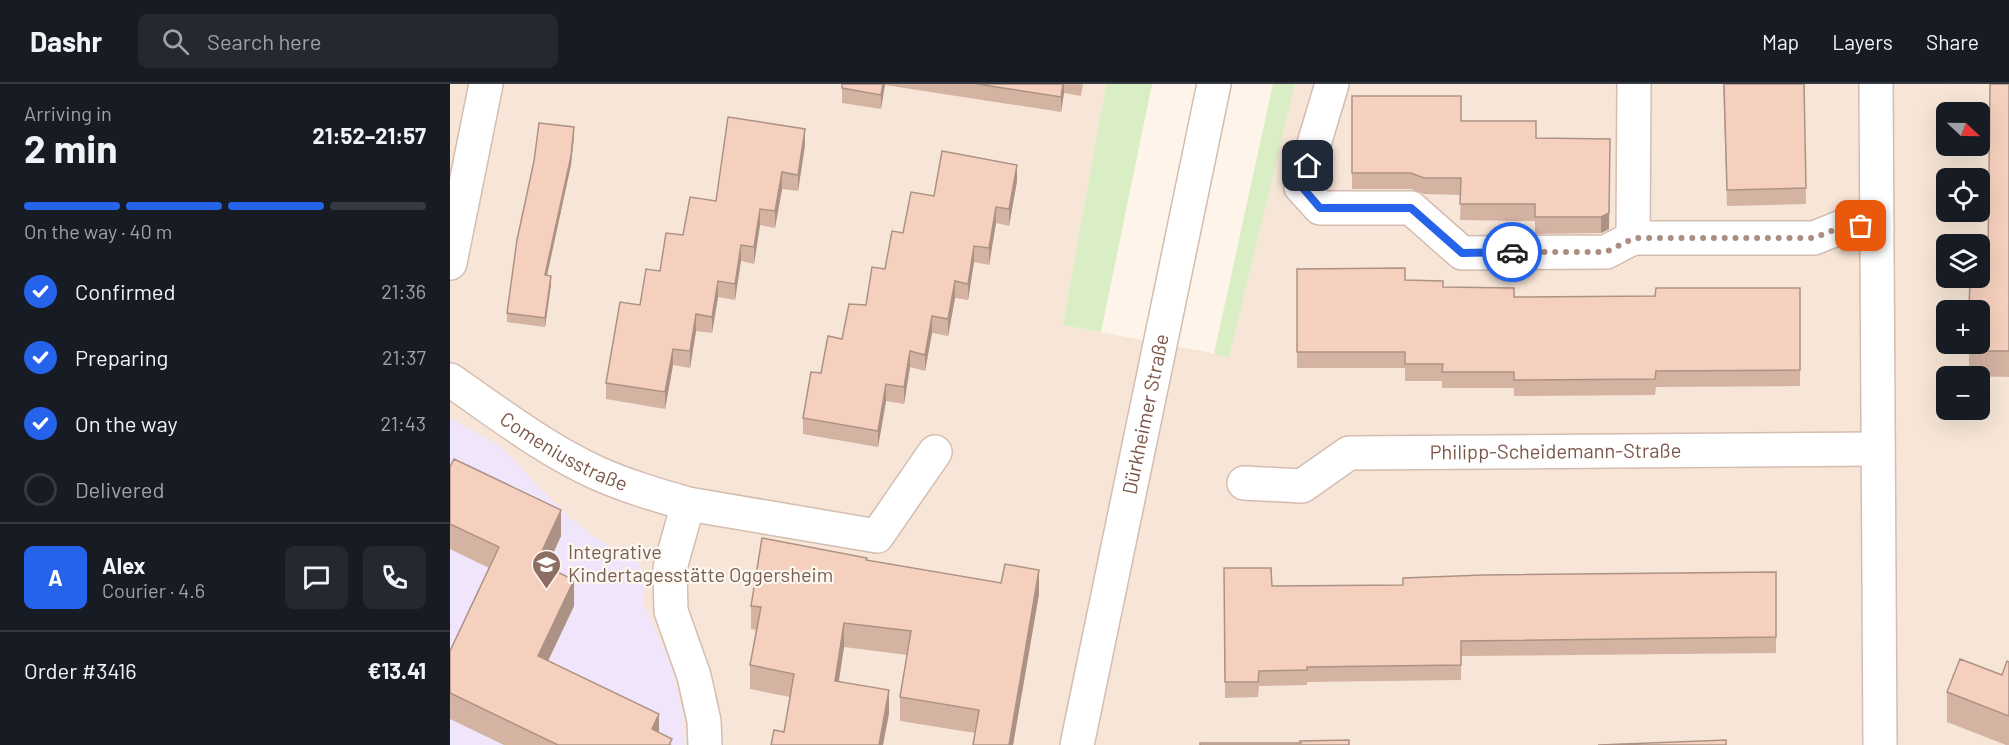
<!DOCTYPE html>
<html lang="en">
<head>
<meta charset="utf-8">
<style>
  :root { --surface:#171b24; --page:#242831; --text:#f1f3f6; --muted:#9ea1a6; --line:#363941; --accent:#2563eb }
  body { margin:0; font-family:Barlow,sans-serif; background:var(--page); color:var(--text); height:100vh; display:flex; flex-direction:column; font-size:22px; white-space:nowrap }
  * { box-sizing:border-box; margin:0 }
  p { font-size:20px; color:var(--muted) }
  .icon { flex:none; width:33px; height:33px; fill:none; stroke:currentColor; stroke-width:2; stroke-linecap:round; stroke-linejoin:round }
  .map { position:relative; flex:1; overflow:hidden }
  .details { display:flex; flex-direction:column; background:var(--surface); width:450px }
  .details>* { flex:none }
  .needle { width:39px; rotate:112deg }
  .buttons { position:absolute; left:1486px; top:18px; display:grid; gap:12px }
  .buttons a { display:grid; place-items:center; width:54px; height:54px; border-radius:9px; background:var(--surface); box-shadow:0 6px 24px #0002; font-size:30px }
  .pin { position:absolute; display:grid; place-items:center; width:51px; height:51px; color:#fff; margin:-26px; border-radius:12px; box-shadow:0 3px 9px #0006 }
  .courier { position:absolute; display:grid; place-items:center; width:60px; height:60px; margin:-30px; border:4px solid #2563eb; border-radius:50%; background:#fff; color:#222; box-shadow:0 2px 8px #0007 }
  .head em { font-style:normal; font-weight:700 }
  .head div { display:flex; flex-direction:column-reverse }
  .head { display:flex; align-items:center; justify-content:space-between; height:102px; padding:0 24px }
  h1 { font-size:39px; font-weight:700; line-height:45px }
  .bar { display:grid; grid-template-columns:repeat(4,1fr); gap:9px 6px; align-content:center; height:72px; padding:0 24px }
  .bar i { height:8px; border-radius:4px; background:var(--line) }
  .bar .selected { background:var(--accent) }
  .bar p { grid-column:span 4 }
  .line { display:flex; align-items:center; gap:15px; padding:0 24px; border-top:2px solid var(--line) }
  .line div { flex:1 }
  .round { display:grid; place-items:center; flex:none; width:63px; height:63px; border-radius:9px; background:var(--page) }
  ol { padding:0 24px; list-style:none }
  li { display:flex; align-items:center; gap:18px; height:66px }
  li p { margin-inline-start:auto }
  li .icon { padding:6px; border-radius:50%; background:var(--accent); color:#fff; stroke-width:4 }
  li:last-child { color:var(--muted) }
  li i { width:33px; height:33px; border:3px solid var(--line); border-radius:50% }
  header { display:flex; align-items:center; gap:36px; box-sizing:border-box; height:84px; padding:0 30px; background:var(--surface); border-bottom:2px solid var(--line) }
  header strong { font-size:28px }
  nav { display:flex; gap:33px; margin-inline-start:auto; font-size:21px }
  .search { width:420px; height:54px; background:var(--page); display:flex; align-items:center; gap:15px; box-sizing:border-box; padding:0 21px; border-radius:9px; color:var(--muted); font-size:22px }
  main { display:flex; flex:1; min-height:0 }
  .map>svg:first-child { display:block }
  .residential { fill:#f7e6d7; fill-rule:evenodd }
  .education { fill:#f1e5fb }
  .green { fill:#d9eec5 }
  .lines { fill:none; stroke-linecap:round; stroke-linejoin:round }
  .minor-casing { stroke:#d4bdb0; stroke-width:36 }
  .tertiary-casing { stroke:#d4bdb0; stroke-width:36 }
  .minor { stroke:#fff; stroke-width:33 }
  .tertiary { stroke:#fff; stroke-width:33 }
  .wall { fill:#d4b3a3 }
  .shaded-wall { fill:#ac9285 }
  .building { fill:#f6d0be; stroke:#ac9285; stroke-width:1.5 }
  .done { stroke:#aa8e81; stroke-width:6; stroke-dasharray:0 10.8 }
  .route { stroke:#2563eb; stroke-width:8 }
  .labels { text-anchor:middle; stroke-width:4.5; stroke-linejoin:round; paint-order:stroke }
  .street-label { font-size:20px; fill:#7c5749; stroke:#fff8f1 }
  .education-label { font-size:20px; fill:#785e54; stroke:#fff8f1; text-anchor:start }
</style>
</head>
<body>
<header>
<strong>Dashr</strong>
<div class="search"><svg class="icon" aria-label="search" viewBox="0 0 24 24"><circle cx="10" cy="10" r="6"/><path d="M15 15l6 6"/></svg>Search here</div>
<nav><a>Map</a><a>Layers</a><a>Share</a></nav>
</header>
<main>
<section class="details">
<div class="head"><div><h1>2 min</h1><p>Arriving in</p></div><em>21:52–21:57</em></div>
<div class="bar"><i class="selected"></i><i class="selected"></i><i class="selected"></i><i></i><p>On the way · 40 m</p></div>
<ol>
<li><svg class="icon" aria-label="check" viewBox="0 0 24 24"><path d="M5 12l5 5 9-10"/></svg>Confirmed<p>21:36</p></li>
<li><svg class="icon" aria-label="check" viewBox="0 0 24 24"><path d="M5 12l5 5 9-10"/></svg>Preparing<p>21:37</p></li>
<li><svg class="icon" aria-label="check" viewBox="0 0 24 24"><path d="M5 12l5 5 9-10"/></svg>On the way<p>21:43</p></li>
<li><i></i>Delivered</li>
</ol>
<div class="line" style="height:108px"><b class="round" style="background:var(--accent);color:#fff">A</b><div><b>Alex</b><p>Courier · 4.6</p></div><a class="round"><svg class="icon" aria-label="chat" viewBox="0 0 24 24"><path d="M4 5h16v11H9l-5 4z"/></svg></a><a class="round"><svg class="icon" aria-label="phone" viewBox="0 0 24 24"><path d="M5 4h4l2 5-3 2q2 4 5 5l2-3 5 2v4C11 20 4 13 5 4z"/></svg></a></div>
<div class="line" style="height:78px"><div>Order #3416</div><b>€13.41</b></div>
</section>
<div class="map">
<svg width="1559" height="661" viewBox="0 0 1559 661">
  <rect width="100%" height="100%" fill="#fef4e9"/>
  <path class="residential" d="M0,0H656L613,241L778,272L845,0H1559V661H0ZM1497,28H1530V62H1497ZM1497,94H1530V128H1497ZM1497,160H1530V194H1497ZM1497,226H1530V260H1497ZM1497,292H1530V326H1497Z"/>
  <path class="education" d="M0,334L50,362L113,427L147,455L186,476L196,493L193,518L222,584L234,637L235,661H0Z"/>
  <path class="green" d="M656,0H702L651,248L613,241Z
    M823,0H845L779,273L764,270Z"/>
  <g class="lines">
    <defs>
      <g id="minor">
        <path d="M882,0L851,103L870,124H961L1012,169L1156,168L1183,154"/>
        <path d="M1184,0L1183,154H1364L1394,142H1427"/>
        <path d="M1426,0L1430,661"/>
        <path d="M0,179L36,0"/>
        <path id="s1" d="M0,296C47,328 94,365 147,389C176,402 207,411 238,420L427,452L485,368"/>
        <path id="s2" d="M794,399L852,402L899,369L1428,365"/>
        <path d="M238,420L220,484L221,527L244,592L254,637L255,661"/>
      </g>
      <g id="tertiary">
        <path id="s3" d="M627,661L764,0"/>
      </g>
    </defs>
    <use href="#minor" class="minor-casing"/>
    <use href="#tertiary" class="tertiary-casing"/>
    <use href="#minor" class="minor"/>
    <use href="#tertiary" class="tertiary"/>
  </g>
  <path class="wall" d="M392,0H633L631,12L614,9L611,28L435,1L431,25L392,19Z
    M1273,0H1354L1356,120L1277,122Z
    M1559,0V293L1519,292V260L1538,176Z
    M902,12L1086,54L1160,55L1159,145L1151,149L1085,150V137L1010,136L1011,111L974,110L961,105H902Z
    M124,52L121,81L97,192L101,201L95,243L57,238V229Z
    M355,61L348,107L332,105L325,144L310,141L304,180L291,177L285,216L268,213L262,249L246,247L240,284L223,281L215,325L156,315V299L190,221L233,151L266,117Z
    M567,97L559,142L546,139L539,181L524,178L518,216L505,214L498,252L482,249L475,287L460,283L454,320L436,317L428,363L353,350V334L371,289L392,255L416,221L453,149Z
    M847,185L955,196L993,203L1064,213L1205,212L1350,204V302L1206,303L1205,311L1064,312V304H992V297H955V284H847Z
    M0,383L111,452L97,483L124,522L98,577L209,649L222,661H54L0,635V567L39,484L0,465Z
    M417,476L589,510L563,661H523L525,649L450,637V613L457,571L394,563L389,597L439,630L334,648L340,613L300,605V581L306,546L301,545V522Z
    M774,484L822,502L953,501L1326,488V569L1011,572V596L857,598V601L809,602L808,613L775,614Z
    M1559,578V661H1556L1497,638V608L1552,591Z"/>
  <path class="shaded-wall" d="M433,0H435L431,25V11Z
    M613,0H614V9L611,28V13Z
    M124,43V52L121,81L95,200V191Z
    M355,45V61L348,107V91Z
    M1160,55L1159,145L1151,149V133Z
    M567,81V97L559,142V125Z
    M332,88V105L325,144V127Z
    M546,123V139L539,181V164Z
    M310,125V141L304,180V163Z
    M291,161V177L285,216V200Z
    M524,162V178L518,216V200Z
    M101,192V201L95,243V234Z
    M268,197V213L262,249V233Z
    M505,197V214L498,252V235Z
    M246,230V247L240,284V267Z
    M482,232V249L475,287V271Z
    M223,265V281L215,325V308Z
    M460,267V283L454,320V303Z
    M436,300V317L428,363V347Z
    M111,426V452L87,504V478Z
    M589,486V510L563,661H559Z
    M124,496V522L88,598V572Z
    M394,539V563L385,621V597Z
    M439,606V630L433,661H429Z
    M209,630V655L202,645Z"/>
  <path class="building" d="M392,0H433L431,11L392,4Z
    M527,0H613L611,13Z
    M1274,0H1354L1356,104L1277,106Z
    M1540,0H1559V267H1519V260H1530V226H1519L1520,194H1530V176H1538Z
    M902,12H1011V37H1086V54L1160,55L1159,129L1151,133H1085V120H1010L1011,94H974L961,89H902Z
    M278,33L355,45L348,91L332,88L325,127L310,125L304,163L291,161L285,200L268,197L262,233L246,230L240,267L223,265L215,308L156,299L170,218L190,221L196,185L210,187L216,149L233,151L240,113L266,117Z
    M89,39L124,43L121,72L95,191L101,192L95,234L57,229L67,156L84,77Z
    M492,67L567,81L559,125L546,123L539,164L524,162L518,200L505,197L498,235L482,232L475,271L460,267L454,303L436,300L428,347L353,334L361,288L371,289L378,252L392,255L399,220L416,221L422,183L435,185L442,147L453,149L461,108L484,112Z
    M955,184V196L993,197V203L1064,204V213L1205,212L1206,204H1350V286L1206,287L1205,295L1064,296V288H992L993,280H955V268H847V185Z
    M4,375L111,426L87,478L124,496L88,572L209,630L202,645L222,655L219,661H108L0,609V567L49,463L0,440V383Z
    M312,454L417,474L416,476L551,499L555,480L589,486L559,661H523L529,626L450,613L461,547L394,539L385,597L439,606L429,661H321L324,646L334,648L344,590L300,581L311,523L301,522Z
    M774,484H821L822,502L953,501V494L1034,491L1326,488V553L1011,557V581L857,583V586L809,587L808,598H775Z
    M1510,575L1552,591L1557,577L1559,578V632L1497,608Z
    M899,656V661H750V659H851L850,657Z
    M1276,656V661H1148Z"/>
  <g class="lines">
    <path class="done" d="M1062,168H1156L1184,154H1364L1394,142H1411"/>
    <path class="route" d="M858,82L852,103L870,124H961L1012,169L1062,168"/>
  </g>
  <defs>
    <symbol id="school-pin" viewBox="-11 -11 22 30"><path d="M0 17L-7.5 6A9.5 9.5 0 1 1 7.5 6Z" fill="#8d6e63" stroke="#fff8f1"/><path d="M0-5L7-2L0 1L-7-2ZM-4 1L0 2.5L4 1V4Q0 6-4 4Z" fill="#fff"/></symbol>
  </defs>
  <g fill-rule="evenodd">
    <use href="#school-pin" x="80" y="464" width="33" height="45"/>
  </g>
  <g class="labels">
    <g class="street-label">
      <text dy="7" stroke="none"><textPath href="#s3" startOffset="338">Dürkheimer Straße</textPath></text>
      <text dy="7" stroke="none"><textPath href="#s1" startOffset="135">Comeniusstraße</textPath></text>
      <text dy="7" stroke="none"><textPath href="#s2" startOffset="322">Philipp-Scheidemann-Straße</textPath></text>
    </g>
    <g class="education-label">
      <text x="118" y="475">Integrative<tspan x="118" dy="23">Kindertagesstätte Oggersheim</tspan></text>
    </g>
  </g>
</svg>
<div class="buttons">
<a><svg class="needle" viewBox="-14 -14 28 28"><path d="M0-13l5 13h-10z" fill="#e53935"/><path d="M0 13l5-13h-10z" fill="#9ea1a6"/></svg></a>
<a><svg class="icon" aria-label="locate" viewBox="0 0 24 24"><circle cx="12" cy="12" r="6"/><path d="M12 2v4M12 18v4M2 12h4M18 12h4"/></svg></a>
<a><svg class="icon" aria-label="layers" viewBox="0 0 24 24"><path d="M12 4l9 5-9 5-9-5zM3 14l9 5 9-5"/></svg></a>
<a>+</a>
<a>−</a>
</div>
<div class="pin" style="left:1411px;top:142px;background:#ea580c"><svg class="icon" aria-label="bag" viewBox="0 0 24 24"><path d="M5 8h14l-1 12H6zM9 8a3 3 0 0 1 6 0"/></svg></div>
<div class="pin" style="left:858px;top:82px;background:#1f2937"><svg class="icon" aria-label="home" viewBox="0 0 24 24"><path d="M3 11l9-7 9 7M6 9v11h12V9"/></svg></div>
<div class="courier" style="left:1062px;top:168px"><svg class="icon" aria-label="car" viewBox="0 0 24 24"><path d="M5 17H2v-5l4-1 3-4h7l3 4 3 1v5h-3M9 17h6M6 11h13"/><circle cx="7" cy="17" r="2"/><circle cx="17" cy="17" r="2"/></svg></div>
</div>
</main>
</body>
</html>
